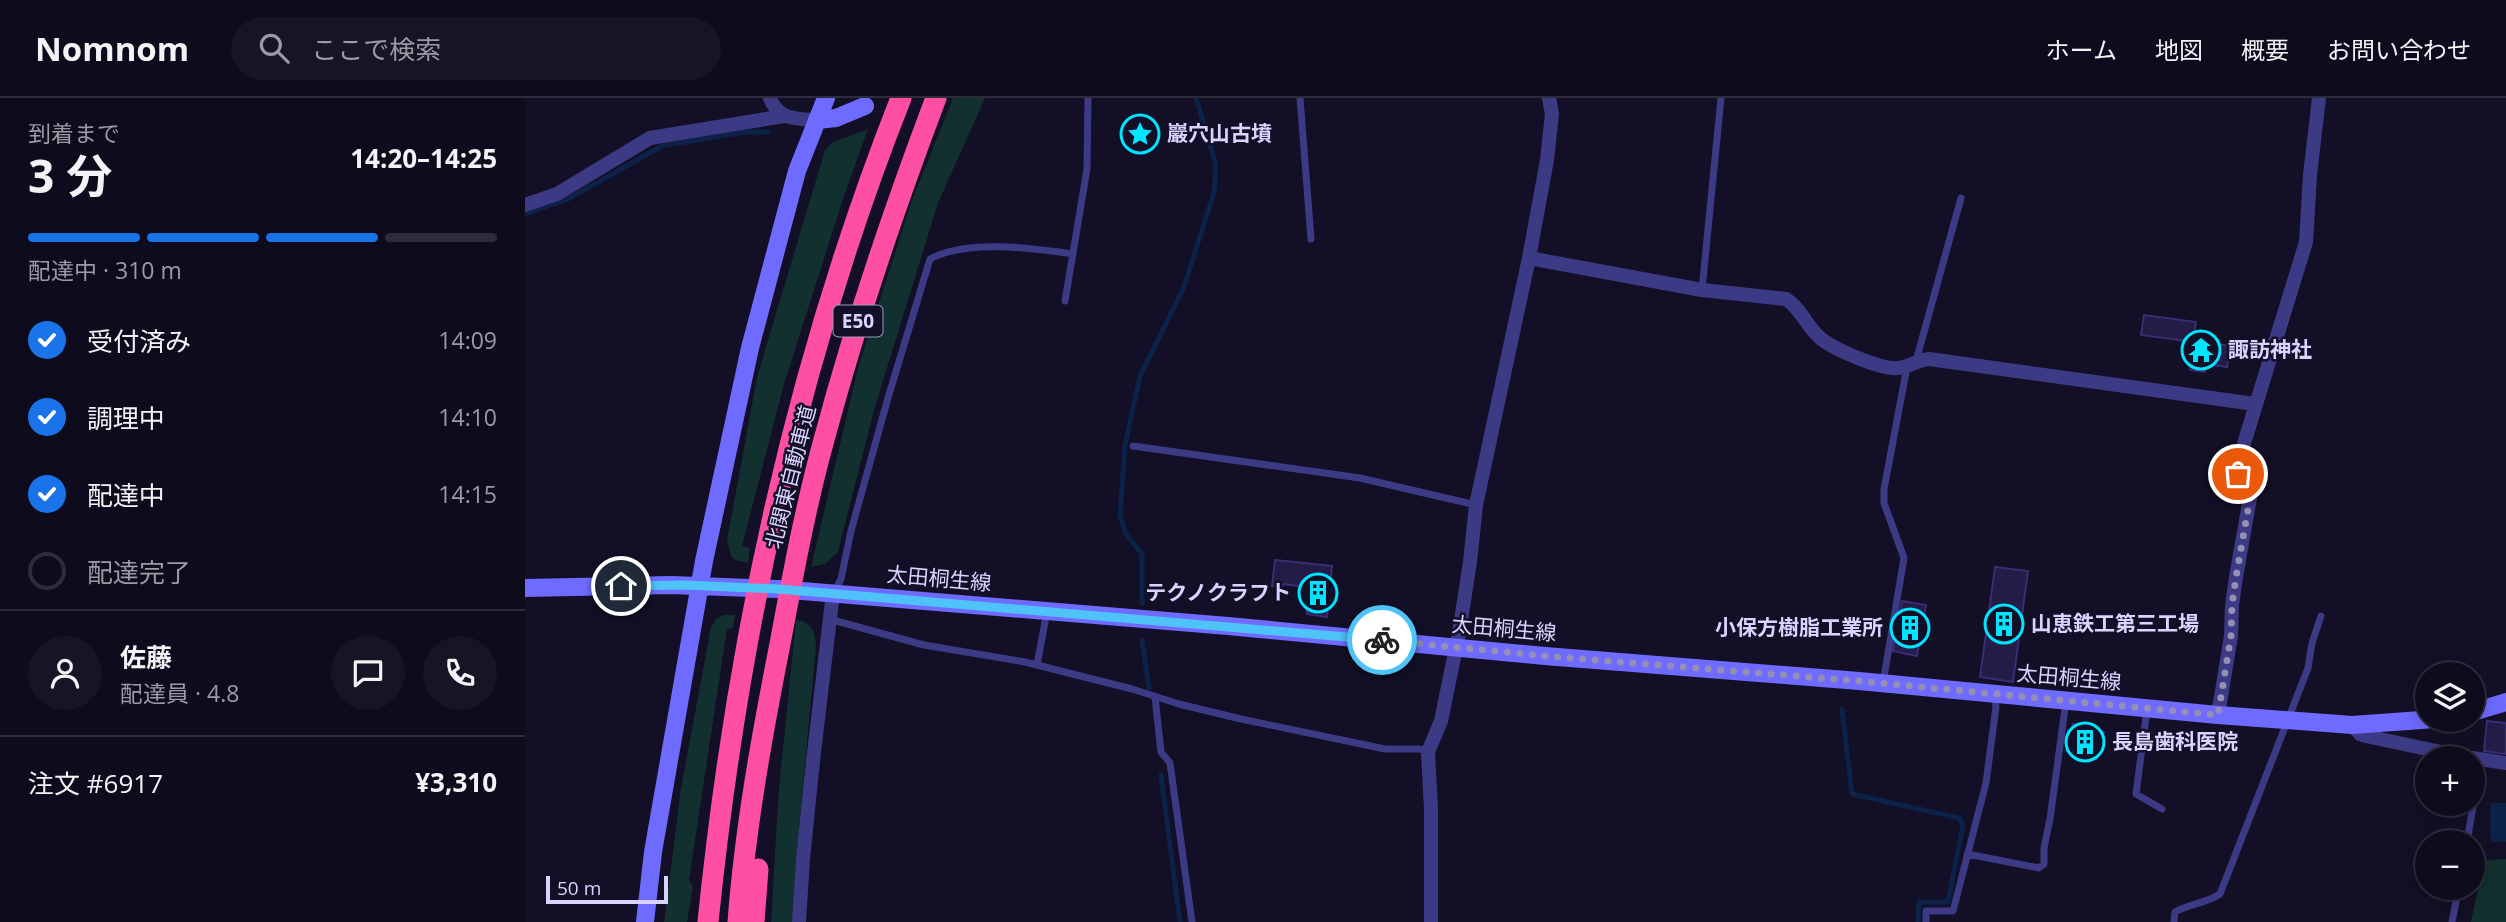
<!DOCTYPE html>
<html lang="ja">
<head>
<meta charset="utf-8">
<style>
  :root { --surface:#0e0b1c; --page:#171425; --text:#f1f3f6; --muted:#9b9ba3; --line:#2e2b3b; --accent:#1a73e8 }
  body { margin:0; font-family:"Open Sans","Noto Sans JP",sans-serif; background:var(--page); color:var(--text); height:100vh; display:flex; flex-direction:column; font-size:26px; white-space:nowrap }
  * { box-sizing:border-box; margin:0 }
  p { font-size:23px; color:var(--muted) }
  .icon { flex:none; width:38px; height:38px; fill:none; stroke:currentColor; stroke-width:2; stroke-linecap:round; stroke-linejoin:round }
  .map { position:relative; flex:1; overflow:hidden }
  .side { display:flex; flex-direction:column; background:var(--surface); width:525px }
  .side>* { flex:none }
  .fabs { position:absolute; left:1890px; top:564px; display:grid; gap:14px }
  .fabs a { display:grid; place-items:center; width:70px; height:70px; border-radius:50%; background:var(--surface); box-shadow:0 4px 18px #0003,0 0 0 2px var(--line); font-size:35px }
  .scale { position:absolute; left:21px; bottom:18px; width:122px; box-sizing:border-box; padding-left:7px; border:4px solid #d9d4ff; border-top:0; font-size:19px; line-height:24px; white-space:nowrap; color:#d9d4ff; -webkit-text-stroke:5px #130f26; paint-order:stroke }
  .pin { position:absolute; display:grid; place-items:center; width:60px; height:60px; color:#fff; margin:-30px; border:4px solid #fff; border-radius:50%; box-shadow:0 2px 7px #0007 }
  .courier { position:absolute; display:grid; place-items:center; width:70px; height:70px; margin:-35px; border:5px solid #4fc3f7; border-radius:50%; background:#fff; color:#222; box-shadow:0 2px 9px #0007 }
  .summary em { font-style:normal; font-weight:700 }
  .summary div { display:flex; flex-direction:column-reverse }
  .summary { display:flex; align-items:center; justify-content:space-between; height:119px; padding:0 28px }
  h1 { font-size:46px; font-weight:700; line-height:52px }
  .bar { display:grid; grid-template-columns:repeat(4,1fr); gap:10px 7px; align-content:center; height:84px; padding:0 28px }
  .bar i { height:9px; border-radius:5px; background:var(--line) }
  .bar .on { background:var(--accent) }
  .bar p { grid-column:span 4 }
  .line { display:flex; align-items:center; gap:18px; padding:0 28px; border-top:2px solid var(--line) }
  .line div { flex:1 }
  .round { display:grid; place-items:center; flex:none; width:74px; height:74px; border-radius:37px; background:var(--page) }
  ol { padding:0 28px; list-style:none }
  li { display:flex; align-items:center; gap:21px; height:77px }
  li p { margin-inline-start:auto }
  li .icon { padding:7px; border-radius:50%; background:var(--accent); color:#fff; stroke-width:4 }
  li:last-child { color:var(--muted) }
  li i { width:38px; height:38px; border:4px solid var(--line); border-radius:50% }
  header { display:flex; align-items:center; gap:42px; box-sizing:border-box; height:98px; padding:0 35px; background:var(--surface); border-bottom:2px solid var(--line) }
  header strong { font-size:33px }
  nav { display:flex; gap:38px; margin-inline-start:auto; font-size:24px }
  .search { width:490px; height:63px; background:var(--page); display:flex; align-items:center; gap:18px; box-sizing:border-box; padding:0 24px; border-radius:38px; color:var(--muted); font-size:26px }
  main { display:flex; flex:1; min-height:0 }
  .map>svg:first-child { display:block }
  .green { fill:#12302f }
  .water { fill:#0c2248 }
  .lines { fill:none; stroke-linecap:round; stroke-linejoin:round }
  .stream { stroke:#0c2248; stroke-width:5 }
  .building { fill:#241b47; stroke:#3b2d73; stroke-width:2 }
  .lane { stroke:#3d3a85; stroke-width:7 }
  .street { stroke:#3d3a85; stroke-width:14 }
  .secondary { stroke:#6f6bff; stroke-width:18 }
  .highway { stroke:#ff4fa3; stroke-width:21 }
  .done { stroke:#948fb3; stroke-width:7; stroke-dasharray:0 12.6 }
  .route { stroke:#4fc3f7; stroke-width:9 }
  .labels { text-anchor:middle; stroke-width:5; stroke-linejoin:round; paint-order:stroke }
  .shield { fill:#130f26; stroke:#9e99be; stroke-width:2 }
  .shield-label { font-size:19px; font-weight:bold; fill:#d9d4ff }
  .poi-label { font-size:21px; font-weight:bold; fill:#d9d4ff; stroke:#130f26; text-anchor:start }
  .street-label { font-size:21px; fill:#d9d4ff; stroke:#130f26 }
</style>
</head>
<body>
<header>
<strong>Nomnom</strong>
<div class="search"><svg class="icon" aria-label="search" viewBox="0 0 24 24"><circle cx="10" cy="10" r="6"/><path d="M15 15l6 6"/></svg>ここで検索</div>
<nav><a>ホーム</a><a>地図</a><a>概要</a><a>お問い合わせ</a></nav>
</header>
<main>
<section class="side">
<div class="summary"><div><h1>3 分</h1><p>到着まで</p></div><em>14:20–14:25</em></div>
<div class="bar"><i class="on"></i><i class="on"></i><i class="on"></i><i></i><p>配達中 · 310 m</p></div>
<ol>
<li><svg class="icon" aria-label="check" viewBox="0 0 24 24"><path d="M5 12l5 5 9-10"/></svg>受付済み<p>14:09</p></li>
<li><svg class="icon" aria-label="check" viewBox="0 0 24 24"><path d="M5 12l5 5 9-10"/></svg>調理中<p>14:10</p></li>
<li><svg class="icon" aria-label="check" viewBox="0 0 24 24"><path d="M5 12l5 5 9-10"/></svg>配達中<p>14:15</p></li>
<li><i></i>配達完了</li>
</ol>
<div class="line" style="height:126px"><a class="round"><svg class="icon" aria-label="person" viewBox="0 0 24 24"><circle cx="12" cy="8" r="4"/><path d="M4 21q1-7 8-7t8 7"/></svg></a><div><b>佐藤</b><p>配達員 · 4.8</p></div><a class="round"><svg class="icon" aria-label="chat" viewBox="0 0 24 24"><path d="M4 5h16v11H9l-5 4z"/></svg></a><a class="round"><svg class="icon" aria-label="phone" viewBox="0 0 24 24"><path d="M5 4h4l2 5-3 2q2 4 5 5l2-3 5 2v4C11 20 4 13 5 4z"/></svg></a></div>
<div class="line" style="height:91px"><div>注文 #6917</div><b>¥3,310</b></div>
</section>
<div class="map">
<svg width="1981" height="824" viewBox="0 0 1981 824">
  <rect width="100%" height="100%" fill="#130f26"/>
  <path class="green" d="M428,0H460L413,105L349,312L313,454L300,466L286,469L333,270L386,105Z
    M343,31L319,98L259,286L217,448L225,450L223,465L210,462L206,458L202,443L232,279L300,52L308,44Z
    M198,517H210L208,530L202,531L164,782L168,788L162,824H139L156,690L186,529L191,521Z
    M271,522C287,524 290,533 291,548L270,775L268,824H246L254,690Z
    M1981,761V824H1946L1959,762Z"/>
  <path class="water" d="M1965,705H1981V744H1966Z"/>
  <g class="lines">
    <path class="stream" d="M0,116L43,101L137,48L220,34H243
      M617,505V456L601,436L595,418L600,347L615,278L659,189L689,94L691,67L671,0
      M617,542L624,590
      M1317,611L1327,696L1434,720L1438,727L1423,804H1394L1393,824
      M636,677L655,824"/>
  </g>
  <path class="building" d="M1619,217L1671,224L1668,244L1616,237Z
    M1670,237L1686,239L1684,256L1690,257L1691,246L1705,248L1702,269L1681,266L1680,274L1665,272Z
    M750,462L807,468L802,519L782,516V489L758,486L757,489L747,488Z
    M1470,469L1503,473L1488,584L1455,579Z
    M1377,503L1401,507L1392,558L1368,553Z
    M1962,623L1981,625V656L1959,653Z
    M1548,626L1579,634L1572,661L1541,653Z"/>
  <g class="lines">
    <path class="lane" d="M775,0L786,141
      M1177,192L1196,0
      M540,203L562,71L563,0
      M1391,263L1436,100
      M608,348L835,380L951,407
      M309,494L316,481L326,433L363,300L405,161C442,141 507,150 548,156
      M304,521L399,547L500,564L607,591L654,606L716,621L860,651H895L903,654
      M512,567L522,513
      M1358,585L1379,460L1359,405V391L1382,269
      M630,599L636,654L645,665L667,824
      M1622,611L1611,696L1637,711
      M1942,744L1956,662
      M1442,756L1514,770L1519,766V750L1525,721L1541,603
      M1401,824V813H1428L1461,685L1471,609L1469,596
      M1649,824L1650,814C1664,806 1682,805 1695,796L1783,570L1787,545L1796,518
      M1927,824L1934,789"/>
    <path class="street" d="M245,0C253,22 272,21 292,22
      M0,107L32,96L125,40L259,18
      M1004,160L1177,192L1261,201C1275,210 1281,226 1293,238C1305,250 1356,272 1373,270C1384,269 1392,262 1404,261L1730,306
      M1693,617L1706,538L1707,507L1711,479L1725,400C1723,387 1711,380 1713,365L1781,144L1785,77L1794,0
      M1827,627L1835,636L1841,638L1944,660
      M1948,660L1981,665
      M274,824L278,761L288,663L308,495
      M906,824V711L903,654L916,623L934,535L945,464L951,407L1004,160L1022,62L1027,16L1024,0"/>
    <path class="secondary" d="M292,22L311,20L340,8
      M0,490L146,487L253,491L703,528L1020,558L1334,583L1693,617L1827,627L1910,621
      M1948,614L1981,604
      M120,824L128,754L179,463L225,250L272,73L301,0"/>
    <path class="highway" d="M183,824C212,540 271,266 376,0
      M213,824C220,731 237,637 255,546C268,476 281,406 300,338C331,223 369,111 411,0
      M229,824L233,771"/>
  </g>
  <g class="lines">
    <path class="done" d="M857,542L1020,558L1334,583L1693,617L1706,538L1707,507L1711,479L1725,400L1723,391L1713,376"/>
    <path class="route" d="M96,488L160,487L253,491L857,542"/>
  </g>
  <defs>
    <symbol id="sight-ring" viewBox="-11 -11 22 22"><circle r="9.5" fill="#130f26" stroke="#00e5ff" stroke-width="1.5"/><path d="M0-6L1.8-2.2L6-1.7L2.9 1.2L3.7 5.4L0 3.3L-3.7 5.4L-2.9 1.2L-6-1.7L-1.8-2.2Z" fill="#00e5ff"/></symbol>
    <symbol id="temple-ring" viewBox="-11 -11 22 22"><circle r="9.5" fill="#130f26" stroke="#00e5ff" stroke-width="1.5"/><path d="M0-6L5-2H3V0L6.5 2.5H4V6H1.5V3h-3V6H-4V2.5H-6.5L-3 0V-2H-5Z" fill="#00e5ff"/></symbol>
    <symbol id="building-ring" viewBox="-11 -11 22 22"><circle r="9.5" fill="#130f26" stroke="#00e5ff" stroke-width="1.5"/><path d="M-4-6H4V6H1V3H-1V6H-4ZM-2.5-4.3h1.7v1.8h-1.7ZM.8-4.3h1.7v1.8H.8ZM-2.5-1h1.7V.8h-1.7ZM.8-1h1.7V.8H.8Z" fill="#00e5ff"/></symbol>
  </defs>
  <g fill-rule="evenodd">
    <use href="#sight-ring" x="593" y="14" width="44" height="44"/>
    <use href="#temple-ring" x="1654" y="230" width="44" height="44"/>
    <use href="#building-ring" x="771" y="473" width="44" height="44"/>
    <use href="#building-ring" x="1457" y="504" width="44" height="44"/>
    <use href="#building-ring" x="1363" y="508" width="44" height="44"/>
    <use href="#building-ring" x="1538" y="622" width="44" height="44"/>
  </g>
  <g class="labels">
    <rect class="shield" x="308.5" y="207.5" width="49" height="31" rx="5"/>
    <g class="shield-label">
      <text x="333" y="230">E50</text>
    </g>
    <g class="poi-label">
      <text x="642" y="43">巖穴山古墳</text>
      <text x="1703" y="259">諏訪神社</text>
      <text x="766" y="502" text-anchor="end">テクノクラフト</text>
      <text x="1506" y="533">山恵鉄工第三工場</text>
      <text x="1358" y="537" text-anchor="end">小保方樹脂工業所</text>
      <text x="1587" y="651">長島歯科医院</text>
    </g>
    <g class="street-label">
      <text transform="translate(266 379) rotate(-76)" y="7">北関東自動車道</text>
      <text transform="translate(414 481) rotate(5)" y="7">太田桐生線</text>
      <text transform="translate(979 531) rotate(5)" y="7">太田桐生線</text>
      <text transform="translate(1544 580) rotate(5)" y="7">太田桐生線</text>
    </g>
  </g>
</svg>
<div class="fabs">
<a><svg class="icon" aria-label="layers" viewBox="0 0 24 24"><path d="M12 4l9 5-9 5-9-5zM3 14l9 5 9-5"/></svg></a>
<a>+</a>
<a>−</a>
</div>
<div class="scale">50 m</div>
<div class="pin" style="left:1713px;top:376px;background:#ea580c"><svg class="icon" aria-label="bag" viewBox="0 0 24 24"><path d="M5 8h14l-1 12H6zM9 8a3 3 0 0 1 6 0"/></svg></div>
<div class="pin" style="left:96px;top:488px;background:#1f2937"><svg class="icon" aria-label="home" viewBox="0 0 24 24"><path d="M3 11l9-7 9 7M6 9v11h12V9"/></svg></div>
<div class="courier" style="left:857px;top:542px"><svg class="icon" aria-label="bike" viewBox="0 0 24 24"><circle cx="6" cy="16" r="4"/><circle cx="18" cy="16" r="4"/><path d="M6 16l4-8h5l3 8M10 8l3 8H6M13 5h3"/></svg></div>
</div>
</main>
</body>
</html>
